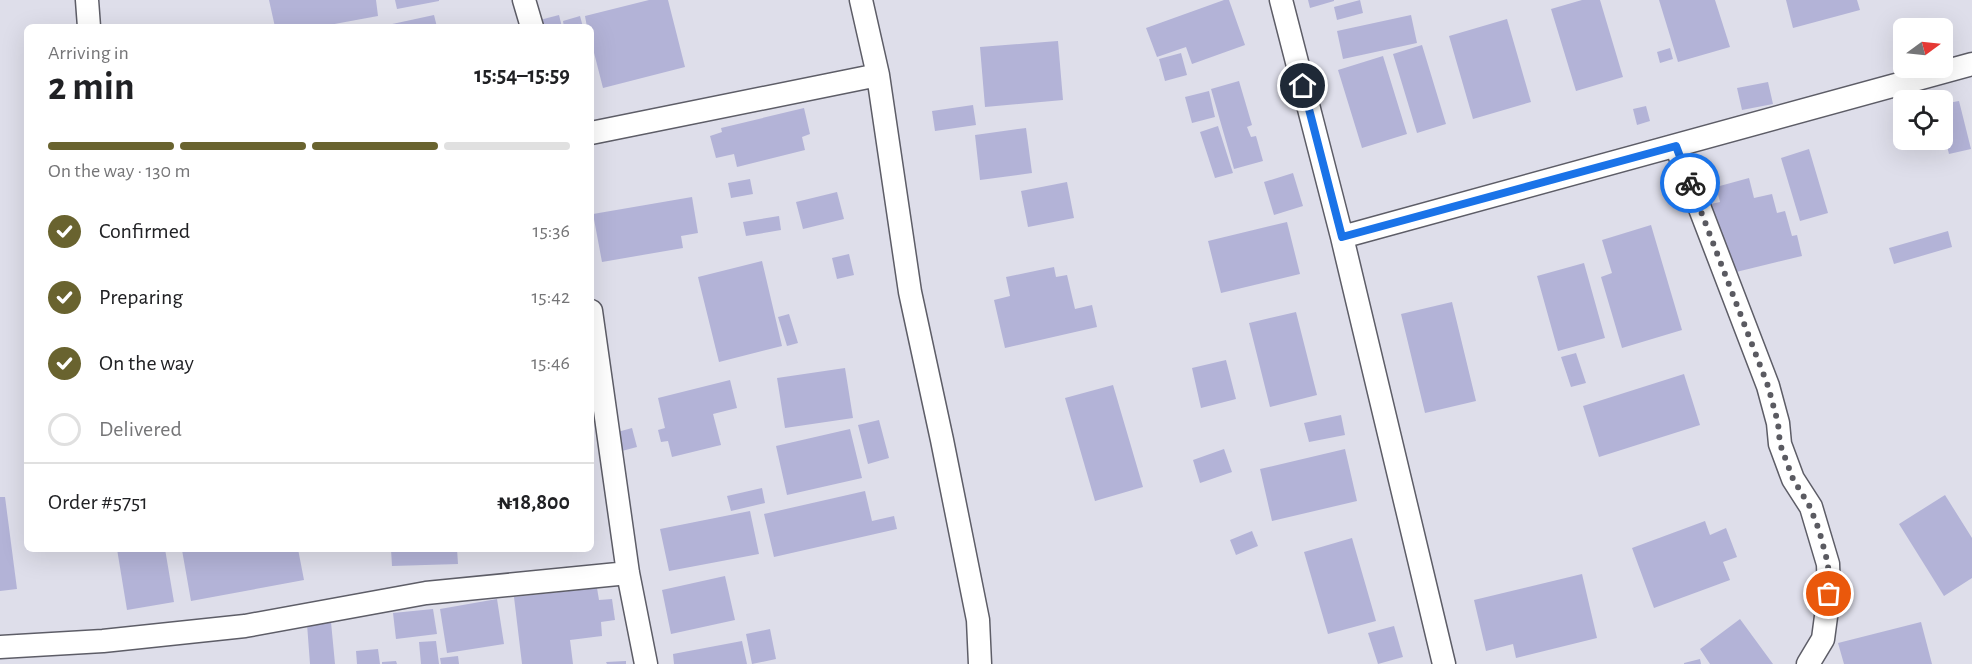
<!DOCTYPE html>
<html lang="en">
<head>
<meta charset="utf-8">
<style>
  :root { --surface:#fff; --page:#f6f6f6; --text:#202124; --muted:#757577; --line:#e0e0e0; --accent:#69632f }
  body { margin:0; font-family:"Alegreya Sans",sans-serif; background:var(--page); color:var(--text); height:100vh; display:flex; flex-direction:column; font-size:22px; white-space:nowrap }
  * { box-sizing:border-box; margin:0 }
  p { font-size:20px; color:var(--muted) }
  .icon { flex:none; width:33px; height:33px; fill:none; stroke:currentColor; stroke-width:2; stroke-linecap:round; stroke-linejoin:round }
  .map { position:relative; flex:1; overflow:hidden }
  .drawer { position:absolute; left:24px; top:24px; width:570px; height:528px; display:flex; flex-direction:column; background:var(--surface); border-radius:9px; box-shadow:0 6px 24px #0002 }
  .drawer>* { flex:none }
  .needle { width:39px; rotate:75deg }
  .tools { position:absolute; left:1893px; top:18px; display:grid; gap:12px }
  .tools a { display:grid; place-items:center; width:60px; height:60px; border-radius:9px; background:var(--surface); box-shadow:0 6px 24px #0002; font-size:30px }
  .pin { position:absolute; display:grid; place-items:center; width:51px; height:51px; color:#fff; margin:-26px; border:3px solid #fff; border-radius:50%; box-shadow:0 2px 6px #0007 }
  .courier { position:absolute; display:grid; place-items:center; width:60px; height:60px; margin:-30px; border:4px solid #1a73e8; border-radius:50%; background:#fff; color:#222; box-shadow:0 2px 8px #0007 }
  .head em { font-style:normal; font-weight:600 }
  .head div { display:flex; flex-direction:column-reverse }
  .head { display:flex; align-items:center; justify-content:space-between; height:102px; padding:0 24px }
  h1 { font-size:39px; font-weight:600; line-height:45px }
  .bar { display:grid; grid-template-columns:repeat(4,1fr); gap:9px 6px; align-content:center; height:72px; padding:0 24px }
  .bar i { height:8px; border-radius:4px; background:var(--line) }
  .bar .active { background:var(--accent) }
  .bar p { grid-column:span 4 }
  .line { display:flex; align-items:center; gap:15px; padding:0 24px; border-top:2px solid var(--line) }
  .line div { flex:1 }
  ol { padding:0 24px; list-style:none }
  li { display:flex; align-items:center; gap:18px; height:66px }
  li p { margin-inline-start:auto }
  li .icon { padding:6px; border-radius:50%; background:var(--accent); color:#fff; stroke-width:4 }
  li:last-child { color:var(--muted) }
  li i { width:33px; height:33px; border:3px solid var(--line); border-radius:50% }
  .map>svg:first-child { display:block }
  .building { fill:#b3b3d7 }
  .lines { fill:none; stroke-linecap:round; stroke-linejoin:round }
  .street-casing { stroke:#5d5d67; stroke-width:25 }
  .street { stroke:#fff; stroke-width:22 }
  .done { stroke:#5a5a61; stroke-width:6; stroke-dasharray:0 10.8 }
  .route { stroke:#1a73e8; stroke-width:8 }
</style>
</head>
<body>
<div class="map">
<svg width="1972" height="664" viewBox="0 0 1972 664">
  <rect width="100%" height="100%" fill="#dedeea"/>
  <path class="building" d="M269,0H376L378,16L318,27H275Z
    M395,0H439V1L397,9Z
    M649,0H668L685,67L603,88L591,41V27H587L585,16Z
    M1224,0H1229L1245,45L1192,64L1186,47L1157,57L1146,28Z
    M1308,0H1334V1L1310,8Z
    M1360,0L1363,13L1337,20L1334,7Z
    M1582,0H1600L1623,77L1576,91L1551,9Z
    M1659,0H1715L1730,47L1678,62Z
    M1786,0H1857L1860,10L1793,28Z
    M434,15L437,27H383V26Z
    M559,15L562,27H538L536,21Z
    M1411,15L1417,43L1343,59L1337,31Z
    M580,16L583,27H564L563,21Z
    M1507,19L1531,102L1473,119L1449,36Z
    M1058,41L1063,100L985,107L980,47Z
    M1422,45L1446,124L1417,133L1393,54Z
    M1670,48L1673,59L1660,63L1657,52Z
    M1181,53L1187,75L1165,81L1159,59Z
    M1383,56L1407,134L1362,148L1338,70Z
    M1239,81L1252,125L1247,127L1251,137L1256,136L1263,161L1234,169L1211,89Z
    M1768,82L1773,104L1742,110L1737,88Z
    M1209,91L1215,117L1192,123L1185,97Z
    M1959,101L1971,149L1949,154L1942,127V104Z
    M973,105L976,125L935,131L932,111Z
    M1646,106L1650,121L1637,125L1633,109Z
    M804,108L810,134L802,137L805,150L737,167L734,154L716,158L710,136L722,132L721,128Z
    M1218,126L1233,173L1215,178L1200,132Z
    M1026,128L1032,173L980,180L975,135Z
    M1809,149L1828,213L1800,221L1781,158Z
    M1293,173L1303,206L1274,215L1264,182Z
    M1749,178L1754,198L1772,194L1777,213L1785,211L1792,236L1797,235L1802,256L1728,274L1711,204L1720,202L1716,187Z
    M750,179L753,194L731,198L728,183Z
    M1067,182L1074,218L1028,227L1021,191Z
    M837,192L844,219L803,229L796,202Z
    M692,197L698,233L681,236L683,248L602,262L593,214Z
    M779,216L781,230L746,236L743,222Z
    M1287,222L1300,274L1221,293L1208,241Z
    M1651,225L1682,330L1622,348L1601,277L1612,273L1602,240Z
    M1948,231L1952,247L1894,264L1889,248Z
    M849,254L854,275L837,279L832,258Z
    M762,261L782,346L719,362L698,277Z
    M1584,263L1605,338L1558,351L1537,276Z
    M1054,267L1056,277L1067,275L1075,309L1092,305L1097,327L1005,348L994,300L1010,296L1006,277Z
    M1452,302L1476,401L1425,413L1401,314Z
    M1296,312L1317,395L1270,407L1249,323Z
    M789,314L798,343L787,346L778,317Z
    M1576,353L1586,383L1571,387L1561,357Z
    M1226,360L1236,399L1201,408L1192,368Z
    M845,368L853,418L785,428L777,378Z
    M1684,374L1700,425L1599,457L1583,406Z
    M730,380L737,408L713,414L721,445L672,457L668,441L661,442L658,430L665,428L658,398Z
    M1113,385L1143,487L1095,501L1065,398Z
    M1341,415L1345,435L1309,442L1304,423Z
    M879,420L889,458L868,464L858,425Z
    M632,428L637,447L618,452L614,433Z
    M850,429L862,478L787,495L776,446Z
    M1224,449L1232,472L1200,483L1193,460Z
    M1345,449L1357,501L1272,521L1260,469Z
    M762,488L765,503L731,511L727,496Z
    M865,491L872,521L894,516L897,529L774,557L764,514Z
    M1945,495L1972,538V578L1944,596L1899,524Z
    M0,497H5L17,589L0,591Z
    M750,511L759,554L669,571L660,529Z
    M1705,521L1710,535L1726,528L1737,557L1723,562L1730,580L1654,608L1632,548Z
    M1252,531L1258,546L1236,555L1230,540Z
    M1352,538L1376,621L1328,634L1304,552Z
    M117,549H165L174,602L127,610Z
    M189,549H298L304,580L191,601L182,550Z
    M391,549H457L458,564L392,566Z
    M1582,574L1597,638L1516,658L1513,644L1486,651L1474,600Z
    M725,576L735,620L671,634L662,590Z
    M597,588L599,600L612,599L615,620L601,622L602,636L570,640L573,664H522L514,597Z
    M497,599L504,644L447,653L440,609Z
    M433,609L437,634L396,639L393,613Z
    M1740,619L1773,664H1710L1700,649Z
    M331,622L335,664H310L307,624Z
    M1921,622L1932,664H1844L1838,643Z
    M1394,626L1403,657L1378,664L1368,633Z
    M770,629L776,659L752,664L746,634Z
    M436,641L439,664H421L419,642Z
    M742,641L747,664H674L673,654Z
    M378,649L380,664H357L356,651Z
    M458,656L459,664H441L440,658Z
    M1700,659L1701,664H1684V663Z
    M396,661L397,664H382V662Z
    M626,661V664H607L606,662Z"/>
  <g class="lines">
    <defs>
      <path id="street" d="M87,0L89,27
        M524,0L532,27
        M861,0L878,75L910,292L942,440L978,620L980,664
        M1281,0L1342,237L1444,664
        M591,133L878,75
        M1676,146L1768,386L1778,423L1780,444L1793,479L1811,507L1828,564L1829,594L1823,639L1808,664
        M1342,237L1972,64
        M591,311L628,573L646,664
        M0,647L103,641L245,626L426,593L628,573"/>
    </defs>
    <use href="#street" class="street-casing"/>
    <use href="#street" class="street"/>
  </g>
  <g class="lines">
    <path class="done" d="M1690,183L1768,386L1778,423L1780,444L1793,479L1810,507L1819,530L1828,564L1829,594"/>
    <path class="route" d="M1303,86L1342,237L1676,146L1690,183"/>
  </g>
</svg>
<div class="tools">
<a><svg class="needle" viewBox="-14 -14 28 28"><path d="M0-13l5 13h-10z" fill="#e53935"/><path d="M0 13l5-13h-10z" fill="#757577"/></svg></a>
<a><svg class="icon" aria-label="locate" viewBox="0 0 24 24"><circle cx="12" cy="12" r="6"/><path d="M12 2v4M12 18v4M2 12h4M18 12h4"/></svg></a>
</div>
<div class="pin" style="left:1829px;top:594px;background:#ea580c"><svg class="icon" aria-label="bag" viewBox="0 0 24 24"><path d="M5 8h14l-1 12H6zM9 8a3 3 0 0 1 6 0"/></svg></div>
<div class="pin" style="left:1303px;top:86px;background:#1f2937"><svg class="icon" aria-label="home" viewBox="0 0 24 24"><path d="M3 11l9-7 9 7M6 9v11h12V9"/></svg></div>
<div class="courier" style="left:1690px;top:183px"><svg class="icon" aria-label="bike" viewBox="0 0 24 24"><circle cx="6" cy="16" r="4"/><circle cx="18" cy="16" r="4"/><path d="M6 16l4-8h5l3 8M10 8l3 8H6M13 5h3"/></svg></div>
<section class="drawer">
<div class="head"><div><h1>2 min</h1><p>Arriving in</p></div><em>15:54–15:59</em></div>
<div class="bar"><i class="active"></i><i class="active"></i><i class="active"></i><i></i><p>On the way · 130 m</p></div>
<ol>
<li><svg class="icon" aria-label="check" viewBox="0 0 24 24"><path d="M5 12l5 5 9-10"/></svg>Confirmed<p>15:36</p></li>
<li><svg class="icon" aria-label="check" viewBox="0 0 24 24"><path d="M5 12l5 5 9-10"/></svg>Preparing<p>15:42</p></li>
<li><svg class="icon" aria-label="check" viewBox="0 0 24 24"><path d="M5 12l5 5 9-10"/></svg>On the way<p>15:46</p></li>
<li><i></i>Delivered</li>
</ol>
<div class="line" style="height:78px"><div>Order #5751</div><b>₦18,800</b></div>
</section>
</div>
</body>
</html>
